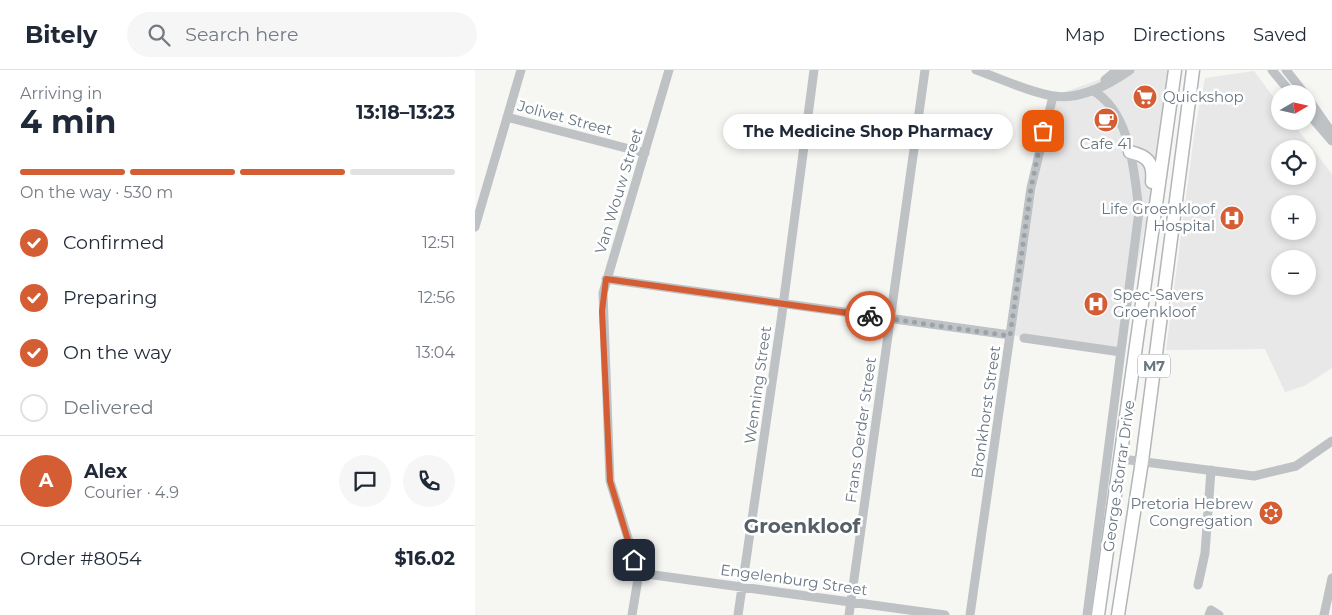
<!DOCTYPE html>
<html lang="en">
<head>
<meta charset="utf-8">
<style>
  :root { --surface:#fff; --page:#f6f6f7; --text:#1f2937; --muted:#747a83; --line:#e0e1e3; --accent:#d55d34 }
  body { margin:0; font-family:Montserrat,sans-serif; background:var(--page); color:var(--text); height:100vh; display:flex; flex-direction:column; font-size:19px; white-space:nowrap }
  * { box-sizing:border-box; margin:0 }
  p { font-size:16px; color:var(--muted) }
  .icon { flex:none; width:28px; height:28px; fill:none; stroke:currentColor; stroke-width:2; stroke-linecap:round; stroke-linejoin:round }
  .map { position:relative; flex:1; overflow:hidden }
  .side { display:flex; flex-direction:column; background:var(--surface); width:475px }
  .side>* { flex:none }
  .needle { width:32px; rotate:81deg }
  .tools { position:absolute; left:796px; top:15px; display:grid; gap:10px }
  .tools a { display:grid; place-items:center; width:45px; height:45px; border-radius:50%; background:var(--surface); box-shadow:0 2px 8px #0003; font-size:25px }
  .pin { position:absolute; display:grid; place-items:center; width:42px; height:42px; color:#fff; margin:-21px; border-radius:10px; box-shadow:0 2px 8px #0006 }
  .courier { position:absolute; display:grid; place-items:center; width:50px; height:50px; margin:-25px; border:4px solid #d55d34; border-radius:50%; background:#fff; color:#222; box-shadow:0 1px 6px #0007 }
  .bubble { position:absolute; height:35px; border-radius:18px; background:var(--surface); box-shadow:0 2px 8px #0003; font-size:16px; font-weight:700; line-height:35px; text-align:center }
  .summary em { font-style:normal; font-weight:700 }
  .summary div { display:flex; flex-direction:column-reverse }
  .summary { display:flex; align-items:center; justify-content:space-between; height:85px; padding:0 20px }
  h1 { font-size:32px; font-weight:700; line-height:38px }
  .bar { display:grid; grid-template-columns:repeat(4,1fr); gap:8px 5px; align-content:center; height:60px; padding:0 20px }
  .bar i { height:6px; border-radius:4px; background:var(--line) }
  .bar .on { background:var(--accent) }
  .bar p { grid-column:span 4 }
  .line { display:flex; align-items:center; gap:12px; padding:0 20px; border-top:1px solid var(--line) }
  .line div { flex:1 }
  .round { display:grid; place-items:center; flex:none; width:52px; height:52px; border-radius:26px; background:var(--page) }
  ol { padding:0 20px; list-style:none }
  li { display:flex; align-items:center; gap:15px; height:55px }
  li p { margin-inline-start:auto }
  li .icon { padding:5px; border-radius:50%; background:var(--accent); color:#fff; stroke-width:4 }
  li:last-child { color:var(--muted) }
  li i { width:28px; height:28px; border:2px solid var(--line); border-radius:50% }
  header { display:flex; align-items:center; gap:30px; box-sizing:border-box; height:70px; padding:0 25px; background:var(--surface); border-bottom:1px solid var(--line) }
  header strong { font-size:24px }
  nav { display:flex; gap:28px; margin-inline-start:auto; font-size:18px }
  .search { width:350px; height:45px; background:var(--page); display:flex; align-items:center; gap:12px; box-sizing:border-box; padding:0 18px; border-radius:28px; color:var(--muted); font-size:19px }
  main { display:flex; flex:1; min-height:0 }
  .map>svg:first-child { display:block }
  .built { fill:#e7e8e7; fill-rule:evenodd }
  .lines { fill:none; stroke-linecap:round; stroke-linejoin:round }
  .primary-casing { stroke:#b2b6b9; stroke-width:15 }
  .street { stroke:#bec2c5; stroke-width:9 }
  .primary { stroke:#fff; stroke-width:12 }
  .done { stroke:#9aa3aa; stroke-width:5; stroke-dasharray:0 9 }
  .route { stroke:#d55d34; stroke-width:6 }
  .labels { text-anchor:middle; stroke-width:5; stroke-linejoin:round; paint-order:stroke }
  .shield { fill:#fff; stroke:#959fa8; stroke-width:1 }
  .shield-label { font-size:14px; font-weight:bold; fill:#687682 }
  .poi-label { font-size:15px; fill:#687682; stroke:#fff; text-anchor:start }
  .street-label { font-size:15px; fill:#687682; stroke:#fff }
  .district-label { font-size:20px; font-weight:bold; fill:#555f68; stroke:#fff }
</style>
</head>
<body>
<header>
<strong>Bitely</strong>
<div class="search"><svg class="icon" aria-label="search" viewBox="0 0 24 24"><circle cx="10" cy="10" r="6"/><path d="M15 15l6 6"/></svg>Search here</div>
<nav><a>Map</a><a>Directions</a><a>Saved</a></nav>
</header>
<main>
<section class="side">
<div class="summary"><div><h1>4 min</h1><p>Arriving in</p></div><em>13:18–13:23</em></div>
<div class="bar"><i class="on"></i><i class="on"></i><i class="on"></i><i></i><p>On the way · 530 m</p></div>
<ol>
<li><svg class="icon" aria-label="check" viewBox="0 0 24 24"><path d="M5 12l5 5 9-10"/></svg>Confirmed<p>12:51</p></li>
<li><svg class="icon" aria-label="check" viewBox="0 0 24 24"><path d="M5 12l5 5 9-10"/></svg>Preparing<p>12:56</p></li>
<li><svg class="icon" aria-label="check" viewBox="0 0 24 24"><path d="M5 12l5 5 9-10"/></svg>On the way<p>13:04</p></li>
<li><i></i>Delivered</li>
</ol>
<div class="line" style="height:90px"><b class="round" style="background:var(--accent);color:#fff">A</b><div><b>Alex</b><p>Courier · 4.9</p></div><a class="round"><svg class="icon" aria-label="chat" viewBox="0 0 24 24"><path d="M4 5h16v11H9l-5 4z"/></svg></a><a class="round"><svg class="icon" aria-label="phone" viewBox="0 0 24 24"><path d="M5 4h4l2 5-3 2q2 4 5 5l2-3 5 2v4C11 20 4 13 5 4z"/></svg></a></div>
<div class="line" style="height:65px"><div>Order #8054</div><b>$16.02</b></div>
</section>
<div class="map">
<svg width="857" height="545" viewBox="0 0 857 545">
  <rect width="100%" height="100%" fill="#f6f6f3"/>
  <path class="built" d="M652,0H700L646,282L535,265L578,26Z
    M779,1L805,36V51H816L857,104V298L829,316L810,322L790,279L691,280L720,58L730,8ZM805,79H832V106H805ZM805,134H832V161H805ZM805,189H832V216H805Z"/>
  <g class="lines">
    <defs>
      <path id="primary" d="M655,82C673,86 679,93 677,112
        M623,545L700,0
        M643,545L667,391L718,0"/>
    </defs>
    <use href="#primary" class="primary-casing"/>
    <path class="street" d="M501,0C522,7 558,24 579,26C605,30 635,14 655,0
      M797,0L817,24
      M811,0L830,24
      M630,10L642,0
      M832,27L857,63
      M832,42L857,71
      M32,47L170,83
      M0,157L46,0
      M131,209L535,265
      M549,268L646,282
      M647,389L779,406L821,396L857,371
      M164,503L470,545
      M723,515L730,483L736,400
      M157,545L164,503L135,411L128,223L194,0
      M263,545L306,251L339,0
      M374,545L450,0
      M495,545L556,118L578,26
      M612,545L664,141C659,101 656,42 617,20
      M734,545L736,540L744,545
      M849,545L857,508"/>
    <use href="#primary" class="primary"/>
  </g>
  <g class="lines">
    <path class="done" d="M395,246L535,266L556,118L568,61"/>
    <path class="route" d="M159,490L135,411L127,241L131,209L395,246"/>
  </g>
  <defs>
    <symbol id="supermarket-disc" viewBox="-11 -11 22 22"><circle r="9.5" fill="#d55d34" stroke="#fff"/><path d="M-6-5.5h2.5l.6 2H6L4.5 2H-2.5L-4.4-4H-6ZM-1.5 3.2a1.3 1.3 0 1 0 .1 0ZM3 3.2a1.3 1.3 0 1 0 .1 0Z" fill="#fff"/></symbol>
    <symbol id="cafe-disc" viewBox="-11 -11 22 22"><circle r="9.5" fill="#d55d34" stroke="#fff"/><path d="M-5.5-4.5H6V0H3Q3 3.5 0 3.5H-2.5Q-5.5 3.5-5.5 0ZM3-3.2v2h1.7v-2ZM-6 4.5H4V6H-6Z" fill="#fff"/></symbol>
    <symbol id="hospital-disc" viewBox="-11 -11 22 22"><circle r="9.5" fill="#d55d34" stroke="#fff"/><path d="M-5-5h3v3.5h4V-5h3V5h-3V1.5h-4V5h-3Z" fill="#fff"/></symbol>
    <symbol id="synagogue-disc" viewBox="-11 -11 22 22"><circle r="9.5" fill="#d55d34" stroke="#fff"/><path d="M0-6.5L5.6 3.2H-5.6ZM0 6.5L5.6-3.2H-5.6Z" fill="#fff"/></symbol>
  </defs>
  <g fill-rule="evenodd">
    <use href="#supermarket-disc" x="656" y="13" width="28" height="28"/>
    <use href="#cafe-disc" x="617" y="36" width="28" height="28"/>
    <use href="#hospital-disc" x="743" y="134" width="28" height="28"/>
    <use href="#hospital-disc" x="607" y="220" width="28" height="28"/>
    <use href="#synagogue-disc" x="782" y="429" width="28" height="28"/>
  </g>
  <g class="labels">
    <rect class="shield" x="663" y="284.5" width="32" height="23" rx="4"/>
    <g class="shield-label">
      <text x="679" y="301">M7</text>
    </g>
    <g class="poi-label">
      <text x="688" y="32">Quickshop</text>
      <text x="631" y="79" text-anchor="middle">Cafe 41</text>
      <text x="740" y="144" text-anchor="end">Life Groenkloof<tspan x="740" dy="17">Hospital</tspan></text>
      <text x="638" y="230">Spec-Savers<tspan x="638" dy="17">Groenkloof</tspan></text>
      <text x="778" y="439" text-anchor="end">Pretoria Hebrew<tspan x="778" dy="17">Congregation</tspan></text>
    </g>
    <g class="street-label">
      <text transform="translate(90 48) rotate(15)" y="5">Jolivet Street</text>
      <text transform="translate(144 121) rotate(-73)" y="5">Van Wouw Street</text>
      <text transform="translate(283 315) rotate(-82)" y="5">Wenning Street</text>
      <text transform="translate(511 342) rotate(-82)" y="5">Bronkhorst Street</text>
      <text transform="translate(386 360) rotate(-82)" y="5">Frans Oerder Street</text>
      <text transform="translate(644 406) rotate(-82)" y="5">George Storrar Drive</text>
      <text transform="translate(319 510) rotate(8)" y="5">Engelenburg Street</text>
    </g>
    <g class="district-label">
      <text x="327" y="463">Groenkloof</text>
    </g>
  </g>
</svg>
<div class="tools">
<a><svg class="needle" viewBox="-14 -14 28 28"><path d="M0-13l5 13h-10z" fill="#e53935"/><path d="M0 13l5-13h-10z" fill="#747a83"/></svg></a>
<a><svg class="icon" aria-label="locate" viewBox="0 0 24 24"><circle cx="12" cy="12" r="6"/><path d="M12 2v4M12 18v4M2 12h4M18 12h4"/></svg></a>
<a>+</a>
<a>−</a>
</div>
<div class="pin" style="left:568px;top:61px;background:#ea580c"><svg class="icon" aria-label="bag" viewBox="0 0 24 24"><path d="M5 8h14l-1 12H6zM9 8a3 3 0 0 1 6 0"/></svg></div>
<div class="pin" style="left:159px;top:490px;background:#1f2937"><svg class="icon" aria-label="home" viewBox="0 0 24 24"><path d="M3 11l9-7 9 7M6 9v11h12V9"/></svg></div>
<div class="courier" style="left:395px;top:246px"><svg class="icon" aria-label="bike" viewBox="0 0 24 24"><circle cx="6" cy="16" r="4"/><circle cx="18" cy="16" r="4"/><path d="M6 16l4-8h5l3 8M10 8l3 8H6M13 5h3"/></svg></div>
<div class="bubble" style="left:248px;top:44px;width:290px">The Medicine Shop Pharmacy</div>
</div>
</main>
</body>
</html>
